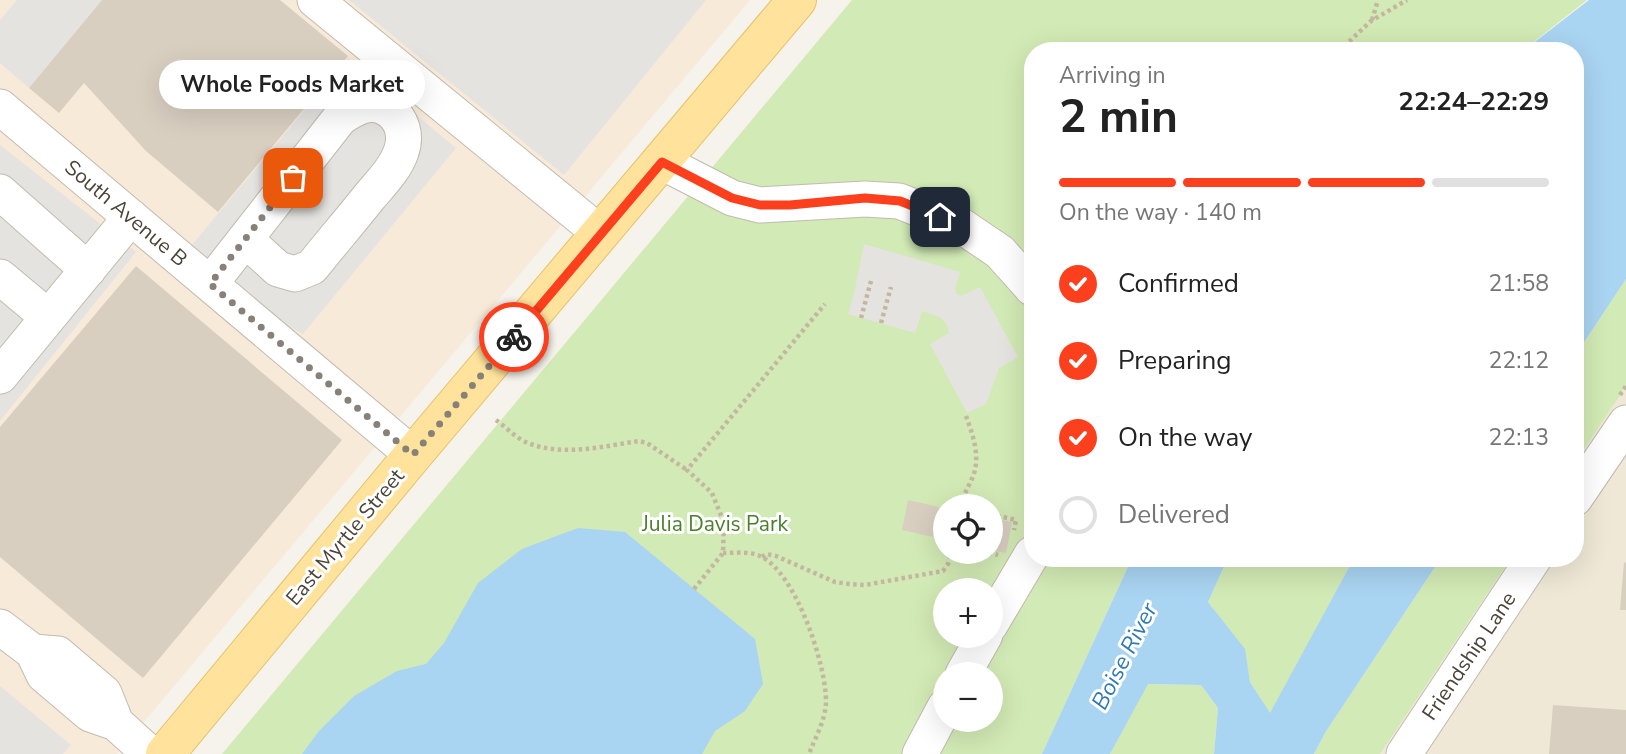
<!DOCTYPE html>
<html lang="en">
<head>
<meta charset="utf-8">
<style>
  :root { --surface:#fff; --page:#f2f2f2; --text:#222; --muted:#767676; --line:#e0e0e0; --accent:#fc3f1d }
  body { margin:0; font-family:"Nunito Sans",sans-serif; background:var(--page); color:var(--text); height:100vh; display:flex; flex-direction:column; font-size:26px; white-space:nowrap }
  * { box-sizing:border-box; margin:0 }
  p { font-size:23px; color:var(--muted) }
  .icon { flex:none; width:38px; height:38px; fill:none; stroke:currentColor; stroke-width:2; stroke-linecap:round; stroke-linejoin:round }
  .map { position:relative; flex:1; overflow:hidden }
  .side { position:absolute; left:1024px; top:42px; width:560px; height:525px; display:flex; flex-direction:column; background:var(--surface); border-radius:28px; box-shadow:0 7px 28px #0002 }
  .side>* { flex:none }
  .fabs { position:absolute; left:933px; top:494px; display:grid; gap:14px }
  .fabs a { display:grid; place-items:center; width:70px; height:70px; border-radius:50%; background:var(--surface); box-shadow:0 7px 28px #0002; font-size:35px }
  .pin { position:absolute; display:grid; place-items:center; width:60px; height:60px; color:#fff; margin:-30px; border-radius:14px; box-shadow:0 4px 10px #0006 }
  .courier { position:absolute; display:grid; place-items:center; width:70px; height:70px; margin:-35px; border:5px solid #fc3f1d; border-radius:50%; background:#fff; color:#222; box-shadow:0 2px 9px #0007 }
  .bubble { position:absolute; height:49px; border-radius:24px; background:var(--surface); box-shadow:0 7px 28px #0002; font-size:23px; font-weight:700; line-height:49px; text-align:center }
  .summary em { font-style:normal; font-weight:700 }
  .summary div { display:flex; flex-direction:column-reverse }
  .summary { display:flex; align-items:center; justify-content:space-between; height:119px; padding:0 35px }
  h1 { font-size:46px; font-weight:700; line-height:52px }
  .bar { display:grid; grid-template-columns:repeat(4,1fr); gap:10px 7px; align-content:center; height:84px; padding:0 35px }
  .bar i { height:9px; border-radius:5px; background:var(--line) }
  .bar .current { background:var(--accent) }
  .bar p { grid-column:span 4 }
  ol { padding:0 35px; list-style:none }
  li { display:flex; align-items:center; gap:21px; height:77px }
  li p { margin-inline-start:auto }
  li .icon { padding:7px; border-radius:50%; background:var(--accent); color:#fff; stroke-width:4 }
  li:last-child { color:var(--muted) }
  li i { width:38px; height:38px; border:4px solid var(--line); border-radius:50% }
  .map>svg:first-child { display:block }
  .commercial { fill:#f7ead8 }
  .education { fill:#efe8d6 }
  .green { fill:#d2eab5; fill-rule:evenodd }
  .parking { fill:#e5e3e0 }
  .water { fill:#a9d4f2 }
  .building { fill:#d8cfc1 }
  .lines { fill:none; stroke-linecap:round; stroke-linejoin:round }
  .minor-casing { stroke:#c2bbae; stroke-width:37 }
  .major-casing { stroke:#e6c16a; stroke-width:40 }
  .path { stroke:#c4b79f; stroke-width:4.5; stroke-dasharray:3.5 3.5; stroke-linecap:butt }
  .minor { stroke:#fff; stroke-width:35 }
  .major { stroke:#ffe39c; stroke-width:38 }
  .done { stroke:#878178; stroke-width:7; stroke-dasharray:0 12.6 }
  .route { stroke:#fc3f1d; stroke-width:9 }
  .labels { text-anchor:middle; stroke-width:6; stroke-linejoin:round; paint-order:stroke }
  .street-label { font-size:21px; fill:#4b4439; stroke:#fff }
  .park-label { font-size:21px; fill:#4a7f2a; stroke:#fff }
  .water-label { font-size:23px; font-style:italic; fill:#2e7ab2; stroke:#fff }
</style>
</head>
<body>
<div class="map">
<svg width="1626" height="754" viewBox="0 0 1626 754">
  <rect width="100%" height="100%" fill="#f6f3ec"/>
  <path class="commercial" d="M0,0H750L117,754H0Z"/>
  <path class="education" d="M1626,331V754H1349L1477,558H1575V409Z"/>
  <path class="green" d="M852,0H1587L1522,51H1032V558H1132L1042,754H222ZM945,506H990V551H945ZM945,590H990V635H945ZM945,674H990V719H945Z
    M1626,279V386L1575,463V356Z
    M1228,558H1354L1270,714L1250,682L1244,649L1208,602Z
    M1441,558H1511L1380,754H1314L1325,733Z
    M1147,684L1201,685L1218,708L1214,754H1110Z"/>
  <path class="parking" d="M17,0H102L29,88L0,63V20Z
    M349,0H706L564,175Z
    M348,58L456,148L303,334L276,319L191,246Z
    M0,145L136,252L0,421Z
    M864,244L960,272L955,289L957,294L961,296L980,287L1018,357L999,368L986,404L967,413L930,344L949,333L947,325L940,317L922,311L915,333L848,314L854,294Z
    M0,686L71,745L63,754H0Z"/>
  <path class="water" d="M1589,0H1626V279L1575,356V51H1523Z
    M578,528L625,532L755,639L763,684L745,711L715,731L702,754H302L319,731L354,696L397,671L426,664L444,643L478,583L522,549Z
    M1132,558H1228L1208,602L1245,649L1250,682L1270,713L1354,558H1441L1325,733L1314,754H1214L1218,708L1201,685L1148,684L1110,754H1042Z"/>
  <path class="building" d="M102,0H280L348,56L218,212L146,151L84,83L59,113L29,88Z
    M136,266L342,440L143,678L0,557V427Z
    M908,500L939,507L933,537L902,530Z
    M990,518L1012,522L1006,553L990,550Z
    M1624,562L1626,563V610H1620Z
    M1553,705L1626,710V754H1549Z"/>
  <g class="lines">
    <defs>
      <path id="minor" d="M315,0L600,233
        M0,107L413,455
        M662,162L732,198L760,205L865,199L899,201L960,225L1000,252L1032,288
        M0,192L88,270
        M0,277L48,317
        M210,284L340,118C355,108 371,98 389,110C402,119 407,136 401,152C395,169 381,183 370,196C351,220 331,243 312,267L295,274L278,269L245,239
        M0,376L131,217
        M1575,498L1626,423
        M990,625L1032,554
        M0,627L33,652L44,675L90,714L116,723L150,754
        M33,652L58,654L104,693L116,723
        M963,674L985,635
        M920,754L945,707
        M1404,754L1534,558"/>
      <path id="major" d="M165,754L413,455L797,0"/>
    </defs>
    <use href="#minor" class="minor-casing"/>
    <use href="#major" class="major-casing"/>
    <path class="path" d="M1372,20L1378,0
      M1339,51L1371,21L1407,0
      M861,318L871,281
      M881,323L891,287
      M1620,395L1626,386
      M496,420C506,427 517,439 528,443C564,457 604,446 639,441L647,443L687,470
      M960,506C964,492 972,482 975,470C979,451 972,433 966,416
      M990,514L1016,520L1014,530
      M945,519L942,531L945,537
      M982,551L998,555
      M723,553C735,553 749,551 760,556C796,572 827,667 826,703C825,721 815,738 809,754
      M762,557L766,554L776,556L835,582L849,584L865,585L943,571L948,564L951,551
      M694,589L723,553L724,523L712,493L687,470L825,304"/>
    <use href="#minor" class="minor"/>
    <use href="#major" class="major"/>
  </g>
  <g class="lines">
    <path class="done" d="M293,178L210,284L413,455L514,337"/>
    <path class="route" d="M514,337L662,162L732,198L760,205H790L865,198L900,201L940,217"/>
  </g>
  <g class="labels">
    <g class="street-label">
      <text transform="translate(126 213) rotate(40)" y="7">South Avenue B</text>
      <text transform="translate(345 537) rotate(-50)" y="7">East Myrtle Street</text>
      <text transform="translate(1469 656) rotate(-56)" y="7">Friendship Lane</text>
    </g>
    <g class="park-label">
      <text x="715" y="531">Julia Davis Park</text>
    </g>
    <g class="water-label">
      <text transform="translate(1124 656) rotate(-63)" y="8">Boise River</text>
    </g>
  </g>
</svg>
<div class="fabs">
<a><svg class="icon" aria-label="locate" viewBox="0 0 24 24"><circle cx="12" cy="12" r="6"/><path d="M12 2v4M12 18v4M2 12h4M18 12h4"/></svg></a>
<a>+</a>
<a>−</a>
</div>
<div class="pin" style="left:293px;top:178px;background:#ea580c"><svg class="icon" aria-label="bag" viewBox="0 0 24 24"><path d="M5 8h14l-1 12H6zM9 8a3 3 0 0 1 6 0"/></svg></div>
<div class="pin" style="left:940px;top:217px;background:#1f2937"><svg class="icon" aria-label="home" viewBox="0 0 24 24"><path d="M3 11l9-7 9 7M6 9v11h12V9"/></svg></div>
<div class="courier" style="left:514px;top:337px"><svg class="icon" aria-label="bike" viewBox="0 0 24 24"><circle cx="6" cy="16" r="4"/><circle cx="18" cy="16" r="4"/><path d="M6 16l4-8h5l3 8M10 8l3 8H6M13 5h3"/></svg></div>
<div class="bubble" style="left:159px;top:60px;width:266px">Whole Foods Market</div>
<section class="side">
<div class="summary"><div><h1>2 min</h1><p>Arriving in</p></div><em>22:24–22:29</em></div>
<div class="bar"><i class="current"></i><i class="current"></i><i class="current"></i><i></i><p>On the way · 140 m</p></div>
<ol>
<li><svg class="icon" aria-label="check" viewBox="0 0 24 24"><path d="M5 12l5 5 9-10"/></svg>Confirmed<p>21:58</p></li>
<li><svg class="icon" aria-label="check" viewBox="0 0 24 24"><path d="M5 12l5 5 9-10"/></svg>Preparing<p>22:12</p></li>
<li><svg class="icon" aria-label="check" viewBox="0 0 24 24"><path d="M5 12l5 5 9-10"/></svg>On the way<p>22:13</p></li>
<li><i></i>Delivered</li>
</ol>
</section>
</div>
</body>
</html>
